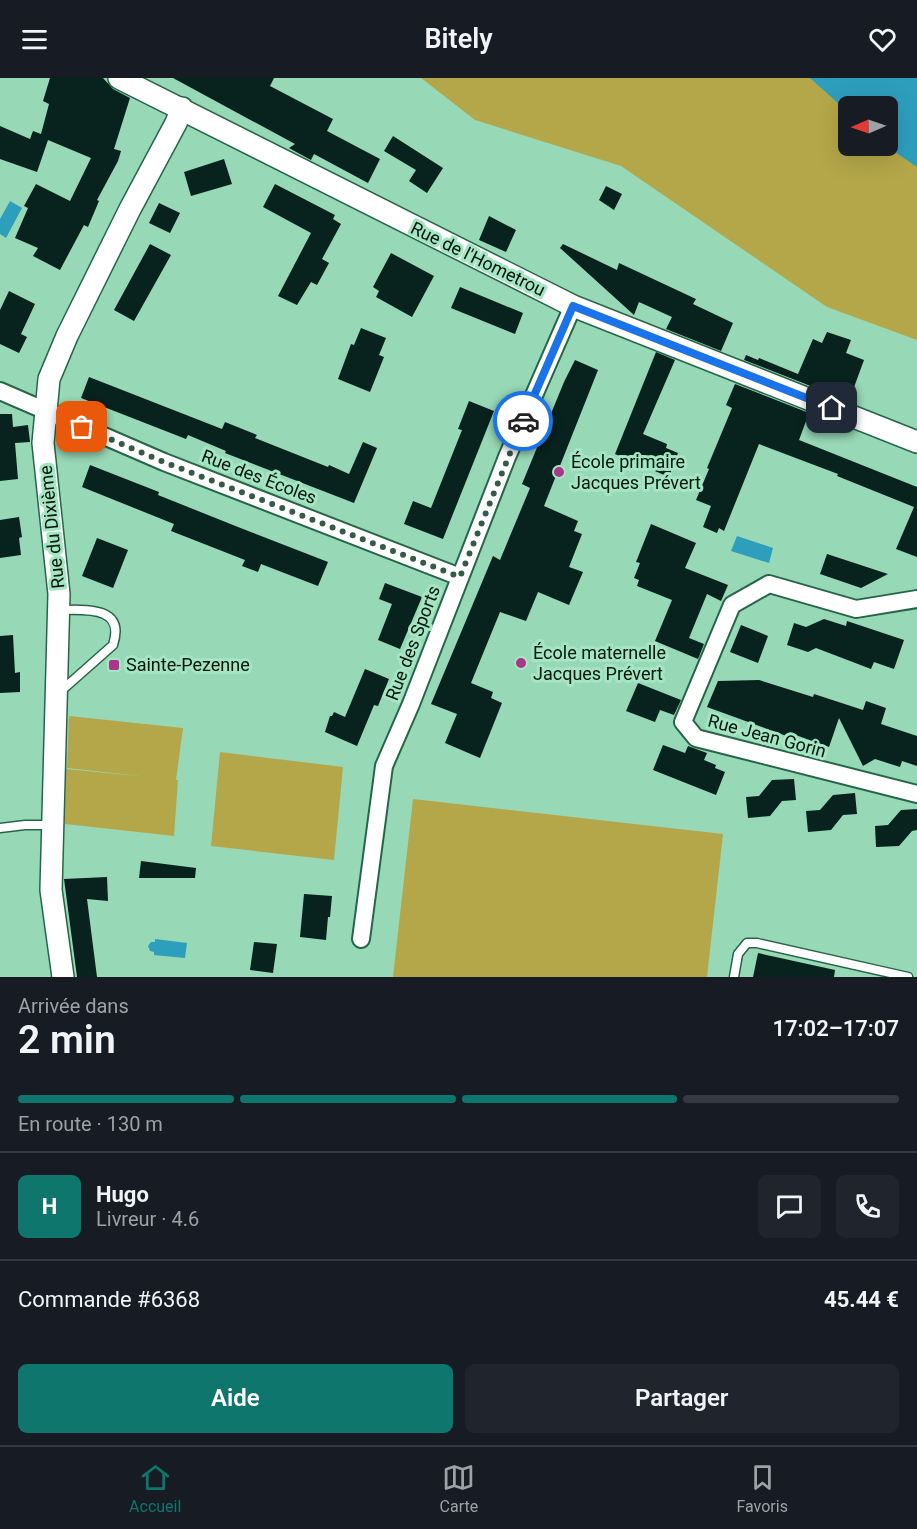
<!DOCTYPE html>
<html lang="fr">
<head>
<meta charset="utf-8">
<style>
  :root { --surface:#171b24; --page:#20242c; --text:#f1f3f6; --muted:#9ea1a6; --line:#363941; --accent:#0f766e }
  body { margin:0; font-family:Roboto,sans-serif; background:var(--page); color:var(--text); height:100vh; display:flex; flex-direction:column; font-size:22px; white-space:nowrap }
  * { box-sizing:border-box; margin:0 }
  p { font-size:20px; color:var(--muted) }
  .icon { flex:none; width:33px; height:33px; fill:none; stroke:currentColor; stroke-width:2; stroke-linecap:round; stroke-linejoin:round }
  .map { position:relative; height:899px; overflow:hidden }
  .drawer { display:flex; flex-direction:column; background:var(--surface); flex:1 }
  .drawer>* { flex:none }
  .needle { width:39px; rotate:268deg }
  .fabs { position:absolute; left:838px; top:18px; display:grid; gap:12px }
  .fabs a { display:grid; place-items:center; width:60px; height:60px; border-radius:9px; background:var(--surface); box-shadow:0 6px 24px #0002; font-size:30px }
  .pin { position:absolute; display:grid; place-items:center; width:51px; height:51px; color:#fff; margin:-26px; border-radius:12px; box-shadow:0 3px 9px #0006 }
  .courier { position:absolute; display:grid; place-items:center; width:60px; height:60px; margin:-30px; border:4px solid #1a73e8; border-radius:50%; background:#fff; color:#222; box-shadow:0 2px 8px #0007 }
  .head em { font-style:normal; font-weight:600 }
  .head div { display:flex; flex-direction:column-reverse }
  .head { display:flex; align-items:center; justify-content:space-between; height:102px; padding:0 18px }
  h1 { font-size:39px; font-weight:600; line-height:45px }
  .bar { display:grid; grid-template-columns:repeat(4,1fr); gap:9px 6px; align-content:center; height:72px; padding:0 18px }
  .bar i { height:8px; border-radius:4px; background:var(--line) }
  .bar .current { background:var(--accent) }
  .bar p { grid-column:span 4 }
  .line { display:flex; align-items:center; gap:15px; padding:0 18px; border-top:2px solid var(--line) }
  .line div { flex:1 }
  .round { display:grid; place-items:center; flex:none; width:63px; height:63px; border-radius:9px; background:var(--page) }
  .primary-button { display:flex; gap:12px; margin-top:auto; padding:12px 18px }
  .primary-button a { flex:1; height:69px; border-radius:9px; background:var(--accent); color:#fff; font-size:24px; font-weight:600; line-height:69px; text-align:center }
  .primary-button a+a { background:var(--page); color:var(--text) }
  header { display:flex; justify-content:space-between; align-items:center; height:78px; padding:0 18px; background:var(--surface); font-size:27px; font-weight:600 }
  .menu { display:flex; justify-content:space-around; align-items:center; height:84px; border-top:2px solid var(--line); background:var(--surface); font-size:16px; color:var(--muted) }
  .menu a { display:grid; justify-items:center; gap:3px }
  .menu .current { color:var(--accent) }
  .map>svg:first-child { display:block }
  .green { fill:#b4a749; fill-rule:evenodd }
  .water { fill:#2e9ebd }
  .building { fill:#08221e }
  .lines { fill:none; stroke-linecap:round; stroke-linejoin:round }
  .service-casing { stroke:#256649; stroke-width:11 }
  .minor-casing { stroke:#256649; stroke-width:20 }
  .tertiary-casing { stroke:#256649; stroke-width:24 }
  .service { stroke:#fff; stroke-width:8 }
  .minor { stroke:#fff; stroke-width:16 }
  .tertiary { stroke:#fff; stroke-width:21 }
  .done { stroke:#355a47; stroke-width:6; stroke-dasharray:0 10.8 }
  .route { stroke:#1a73e8; stroke-width:8 }
  .poi-dot { fill:#ac348a; stroke:#a4e5c3; stroke-width:2 }
  .labels { text-anchor:middle; stroke-width:6; stroke-linejoin:round; paint-order:stroke }
  .street-label { font-size:18px; fill:#00160b; stroke:#a4e5c3 }
  .poi-label { font-size:18px; fill:#00160b; stroke:#a4e5c3; text-anchor:start }
</style>
</head>
<body>
<header><svg class="icon" aria-label="menu" viewBox="0 0 24 24"><path d="M4 6h16M4 12h16M4 18h16"/></svg>Bitely<svg class="icon" aria-label="heart" viewBox="0 0 24 24"><path d="M12 20l-8-8c-3-5 5-10 8-4 3-6 11-1 8 4z"/></svg></header>
<div class="map">
<svg width="917" height="899" viewBox="0 0 917 899">
  <rect width="100%" height="100%" fill="#97d8b6"/>
  <path class="green" d="M421,0H917V262L827,229L621,88L475,42ZM849,28H888V68H849Z
    M69,638L183,650L176,702H178L174,758L65,746L66,691L149,699L67,690Z
    M220,674L343,689L334,782L211,768Z
    M413,721L723,756L707,899H393Z"/>
  <path class="water" d="M810,0H917V89L886,68H888V28H849V35Z
    M10,123L22,130L6,160L0,156V141Z
    M737,458L773,470L769,485L731,473Z
    M155,861L187,865L185,880L154,877V874L150,873L148,868L151,864H155Z"/>
  <path class="building" d="M50,0H103L113,11L130,20L114,71L121,73L118,83L97,122L99,123L88,149L84,147L60,192L33,178L38,170L15,160L28,130L24,128L36,106L70,123L91,80L48,62L37,94L0,81V48L30,61L33,53L41,56L49,26L43,23Z
    M173,0H274L270,8L333,41L327,53L380,81L368,105L314,76L311,82L309,81L289,70L295,66Z
    M393,58L443,90L427,115L409,103L416,92L384,73Z
    M224,81L232,106L191,118L184,94Z
    M275,106L335,137L333,141L341,146L322,181L329,185L317,207L311,204L297,227L278,218L311,155L263,129Z
    M606,108L622,116L614,132L599,122Z
    M159,125L180,135L170,155L149,145Z
    M489,138L516,152L506,174L479,162Z
    M150,166L171,177L134,243L114,232Z
    M563,166L617,192L619,185L696,221L693,226L733,245L721,273L666,251L672,239L639,224L634,237L560,170Z
    M391,175L434,198L412,239L376,219L379,213L373,209Z
    M460,209L523,235L515,256L451,230Z
    M9,213L35,226L21,256L27,259L19,275L0,266V232Z
    M361,250L386,260L379,277L384,279L370,314L338,301L351,266L354,267Z
    M827,254L851,262L846,275L864,282L849,323L744,282L746,277L758,282L759,280L798,296L813,261L822,265Z
    M656,274L675,282L643,356L667,366L666,370L678,375L669,399L615,376Z
    M575,282L598,292L544,428L578,443L574,453L582,456L569,489L583,494L569,527L538,514L526,543L500,534L471,605L493,614L491,620L502,625L480,680L445,665L457,636L431,626L493,478L500,482L530,410L522,406L564,304Z
    M89,299L222,351L225,344L257,357L255,360L328,389L329,387L349,396L363,364L377,370L354,425L225,375L226,373L188,357L186,361L81,320Z
    M735,306L809,335L799,362L917,409V479L896,471L914,429L837,398L838,396L759,366L724,453L719,450L717,455L703,449L711,428L696,422L709,391L707,390L732,330L726,327Z
    M469,323L494,333L443,461L404,446L413,423L431,430L462,352L458,351Z
    M0,336H12L13,349L28,347L30,364L15,365L18,401L0,403Z
    M90,387L159,414L158,417L238,449L328,484L318,508L261,486L258,494L242,488L245,482L171,453L174,446L82,409Z
    M19,439L22,459L19,460L21,477L0,480V442Z
    M651,446L696,465L685,490L728,507L721,523L707,516L689,560L704,566L698,581L655,563L672,522L637,508L639,502L634,500L640,485L636,484Z
    M97,460L128,472L113,510L82,498Z
    M827,476L888,496L861,510L820,496Z
    M385,505L422,519L400,571L378,562L392,526L379,521Z
    M824,541L846,548L847,543L904,562L894,591L874,584L871,591L816,570L808,574L787,567L794,545L806,549Z
    M741,547L768,558L758,585L730,574Z
    M13,557L15,595L20,594V614L0,615V558Z
    M365,591L389,601L378,628L374,627L357,668L325,654L330,638H332L334,634L345,639Z
    M759,602L813,619L814,616L863,632L866,623L886,630L881,646L917,658V688L902,683L900,689L875,681L863,688L839,640L829,669L790,655L789,659L707,629L718,603Z
    M638,605L681,622L674,637L660,632L655,644L626,633Z
    M663,667L685,675L688,668L707,675L704,682L716,687L715,690L725,694L716,717L653,692Z
    M794,701L796,722L782,723L770,738L748,740L746,719L759,718L772,702Z
    M855,715L857,736L843,737L831,752L808,754L806,733L820,732L833,717Z
    M917,731V752L912,753L899,768L876,769L875,748L888,747L901,732Z
    M141,783L196,790L195,800H139Z
    M107,799L108,823L87,821L97,899H77L64,801Z
    M304,816L332,818L330,839H328L326,862L300,859Z
    M254,864L277,866L273,895L250,892Z
    M758,875L835,892L834,899H753Z"/>
  <g class="lines">
    <defs>
      <path id="service" d="M59,532C84,532 126,527 113,567L61,613
        M0,750L25,747H52
        M734,899L738,876L747,865H757L908,899"/>
      <path id="minor" d="M0,313L164,384L460,499
        M917,521L856,531L769,506L732,527L683,644L696,660L917,716
        M361,861L384,688L411,626L507,379L573,228"/>
      <path id="tertiary" d="M119,0L573,228L917,364
        M63,899L51,812L59,516L43,365L49,301L67,258L130,131L176,45L182,30"/>
    </defs>
    <use href="#service" class="service-casing"/>
    <use href="#minor" class="minor-casing"/>
    <use href="#tertiary" class="tertiary-casing"/>
    <use href="#service" class="service"/>
    <use href="#minor" class="minor"/>
    <use href="#tertiary" class="tertiary"/>
  </g>
  <g class="lines">
    <path class="done" d="M82,349L164,384L460,499L523,343"/>
    <path class="route" d="M523,343L573,228L832,330"/>
  </g>
  <g class="poi-dot">
    <circle cx="559" cy="394" r="6"/>
    <circle cx="521" cy="585" r="6"/>
    <rect x="108" y="581" width="12" height="12" rx="3"/>
  </g>
  <g class="labels">
    <g class="street-label">
      <text transform="translate(478 181) rotate(26)" y="6">Rue de l'Hometrou</text>
      <text transform="translate(259 399) rotate(21)" y="6">Rue des Écoles</text>
      <text transform="translate(52 449) rotate(-96)" y="6">Rue du Dixième</text>
      <text transform="translate(413 565) rotate(-69)" y="6">Rue des Sports</text>
      <text transform="translate(767 658) rotate(15)" y="6">Rue Jean Gorin</text>
    </g>
    <g class="poi-label">
      <text x="571" y="390">École primaire<tspan x="571" dy="21">Jacques Prévert</tspan></text>
      <text x="533" y="581">École maternelle<tspan x="533" dy="21">Jacques Prévert</tspan></text>
      <text x="126" y="593">Sainte-Pezenne</text>
    </g>
  </g>
</svg>
<div class="fabs">
<a><svg class="needle" viewBox="-14 -14 28 28"><path d="M0-13l5 13h-10z" fill="#e53935"/><path d="M0 13l5-13h-10z" fill="#9ea1a6"/></svg></a>
</div>
<div class="pin" style="left:82px;top:349px;background:#ea580c"><svg class="icon" aria-label="bag" viewBox="0 0 24 24"><path d="M5 8h14l-1 12H6zM9 8a3 3 0 0 1 6 0"/></svg></div>
<div class="pin" style="left:832px;top:330px;background:#1f2937"><svg class="icon" aria-label="home" viewBox="0 0 24 24"><path d="M3 11l9-7 9 7M6 9v11h12V9"/></svg></div>
<div class="courier" style="left:523px;top:343px"><svg class="icon" aria-label="car" viewBox="0 0 24 24"><path d="M5 17H2v-5l4-1 3-4h7l3 4 3 1v5h-3M9 17h6M6 11h13"/><circle cx="7" cy="17" r="2"/><circle cx="17" cy="17" r="2"/></svg></div>
</div>
<section class="drawer">
<div class="head"><div><h1>2 min</h1><p>Arrivée dans</p></div><em>17:02–17:07</em></div>
<div class="bar"><i class="current"></i><i class="current"></i><i class="current"></i><i></i><p>En route · 130 m</p></div>
<div class="line" style="height:108px"><b class="round" style="background:var(--accent);color:#fff">H</b><div><b>Hugo</b><p>Livreur · 4.6</p></div><a class="round"><svg class="icon" aria-label="chat" viewBox="0 0 24 24"><path d="M4 5h16v11H9l-5 4z"/></svg></a><a class="round"><svg class="icon" aria-label="phone" viewBox="0 0 24 24"><path d="M5 4h4l2 5-3 2q2 4 5 5l2-3 5 2v4C11 20 4 13 5 4z"/></svg></a></div>
<div class="line" style="height:78px"><div>Commande #6368</div><b>45.44 €</b></div>
<div class="primary-button"><a>Aide</a><a>Partager</a></div>
</section>
<nav class="menu">
<a class="current"><svg class="icon" aria-label="home" viewBox="0 0 24 24"><path d="M3 11l9-7 9 7M6 9v11h12V9"/></svg>Accueil</a>
<a><svg class="icon" aria-label="map" viewBox="0 0 24 24"><path d="M3 6l6-2 6 2 6-2v14l-6 2-6-2-6 2zM9 4v14M15 6v14"/></svg>Carte</a>
<a><svg class="icon" aria-label="saved" viewBox="0 0 24 24"><path d="M7 4h10v16l-5-4-5 4z"/></svg>Favoris</a>
</nav>
</body>
</html>
